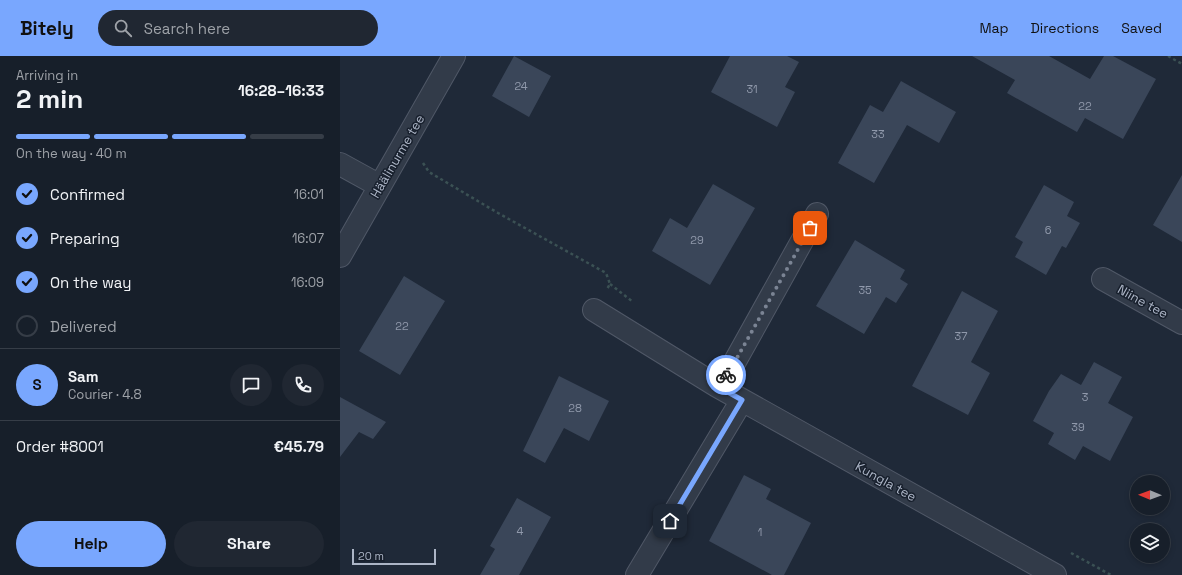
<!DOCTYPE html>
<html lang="en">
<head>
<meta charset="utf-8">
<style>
  :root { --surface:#171f2a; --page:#202732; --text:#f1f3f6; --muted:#9ea2a8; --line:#363d47; --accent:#79a7fe }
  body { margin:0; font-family:"Space Grotesk",sans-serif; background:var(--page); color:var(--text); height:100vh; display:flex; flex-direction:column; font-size:15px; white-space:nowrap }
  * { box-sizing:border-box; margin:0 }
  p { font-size:13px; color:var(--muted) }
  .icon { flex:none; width:22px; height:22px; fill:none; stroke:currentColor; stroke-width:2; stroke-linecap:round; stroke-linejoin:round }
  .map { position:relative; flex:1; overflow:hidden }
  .sheet { display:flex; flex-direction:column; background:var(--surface); width:340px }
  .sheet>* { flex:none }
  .needle { width:26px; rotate:271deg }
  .controls { position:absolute; left:790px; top:419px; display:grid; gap:8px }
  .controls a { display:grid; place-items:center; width:40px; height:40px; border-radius:50%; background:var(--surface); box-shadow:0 2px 6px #0003,0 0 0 1px var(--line); font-size:20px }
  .scale { position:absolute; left:12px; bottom:10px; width:84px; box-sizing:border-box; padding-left:4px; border:2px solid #acb5c6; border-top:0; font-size:11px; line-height:14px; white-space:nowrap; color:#acb5c6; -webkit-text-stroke:3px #18202d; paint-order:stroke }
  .pin { position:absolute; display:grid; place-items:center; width:34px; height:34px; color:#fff; margin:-17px; border-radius:8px; box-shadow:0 2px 6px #0006 }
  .courier { position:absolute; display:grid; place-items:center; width:40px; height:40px; margin:-20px; border:3px solid #79a7fe; border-radius:50%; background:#fff; color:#222; box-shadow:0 1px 5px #0007 }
  .overview em { font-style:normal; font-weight:700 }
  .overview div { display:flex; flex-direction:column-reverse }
  .overview { display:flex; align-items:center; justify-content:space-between; height:68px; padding:0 16px }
  h1 { font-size:26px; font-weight:700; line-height:30px }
  .bar { display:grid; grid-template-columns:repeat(4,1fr); gap:6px 4px; align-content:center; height:48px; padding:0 16px }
  .bar i { height:5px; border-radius:3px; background:var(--line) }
  .bar .current { background:var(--accent) }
  .bar p { grid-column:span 4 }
  .line { display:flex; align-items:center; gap:10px; padding:0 16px; border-top:1px solid var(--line) }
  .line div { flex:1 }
  .round { display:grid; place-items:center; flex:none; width:42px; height:42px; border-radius:21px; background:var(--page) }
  ol { padding:0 16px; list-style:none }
  li { display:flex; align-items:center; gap:12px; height:44px }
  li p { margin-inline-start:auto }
  li .icon { padding:4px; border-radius:50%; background:var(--accent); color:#111; stroke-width:4 }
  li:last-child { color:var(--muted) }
  li i { width:22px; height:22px; border:2px solid var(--line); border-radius:50% }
  .cta { display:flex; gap:8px; margin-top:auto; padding:8px 16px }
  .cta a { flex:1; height:46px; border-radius:24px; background:var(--accent); color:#111; font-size:16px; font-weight:700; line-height:46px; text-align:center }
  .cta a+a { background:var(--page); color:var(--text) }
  header { display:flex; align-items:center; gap:24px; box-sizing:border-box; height:56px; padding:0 20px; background:var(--accent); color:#111 }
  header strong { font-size:19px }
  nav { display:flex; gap:22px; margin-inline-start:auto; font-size:14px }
  .search { width:280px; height:36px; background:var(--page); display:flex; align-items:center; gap:10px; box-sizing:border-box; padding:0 14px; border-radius:22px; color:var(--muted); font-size:15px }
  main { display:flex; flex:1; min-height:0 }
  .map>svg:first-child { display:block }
  .building { fill:#3a4659 }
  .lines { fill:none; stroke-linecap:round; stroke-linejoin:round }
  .minor-casing { stroke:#505867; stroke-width:24 }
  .path { stroke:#3b5154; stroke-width:2.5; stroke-dasharray:3 3; stroke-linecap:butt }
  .minor { stroke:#323b49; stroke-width:22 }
  .done { stroke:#7b8494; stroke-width:4; stroke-dasharray:0 7.2 }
  .route { stroke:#79a7fe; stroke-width:5 }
  .labels { text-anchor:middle; stroke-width:3; stroke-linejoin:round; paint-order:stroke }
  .number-label { font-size:11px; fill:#9099ab }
  .street-label { font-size:13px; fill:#acb5c6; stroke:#18202d }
</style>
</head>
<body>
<header>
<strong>Bitely</strong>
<div class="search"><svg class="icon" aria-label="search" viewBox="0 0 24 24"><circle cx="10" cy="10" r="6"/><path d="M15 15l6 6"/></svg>Search here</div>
<nav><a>Map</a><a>Directions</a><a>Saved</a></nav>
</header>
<main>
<section class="sheet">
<div class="overview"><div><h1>2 min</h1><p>Arriving in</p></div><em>16:28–16:33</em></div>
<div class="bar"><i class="current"></i><i class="current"></i><i class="current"></i><i></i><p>On the way · 40 m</p></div>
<ol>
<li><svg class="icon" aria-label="check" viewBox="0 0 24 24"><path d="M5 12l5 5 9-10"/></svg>Confirmed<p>16:01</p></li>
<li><svg class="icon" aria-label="check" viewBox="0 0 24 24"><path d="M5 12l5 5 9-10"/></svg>Preparing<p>16:07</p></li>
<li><svg class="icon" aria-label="check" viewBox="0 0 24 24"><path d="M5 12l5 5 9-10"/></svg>On the way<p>16:09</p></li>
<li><i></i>Delivered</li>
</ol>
<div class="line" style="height:72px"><b class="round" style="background:var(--accent);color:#111">S</b><div><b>Sam</b><p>Courier · 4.8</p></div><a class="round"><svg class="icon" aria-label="chat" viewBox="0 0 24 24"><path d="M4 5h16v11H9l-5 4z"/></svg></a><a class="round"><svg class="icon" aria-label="phone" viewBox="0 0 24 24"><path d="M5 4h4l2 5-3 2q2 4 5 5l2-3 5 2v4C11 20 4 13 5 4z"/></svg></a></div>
<div class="line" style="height:52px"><div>Order #8001</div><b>€45.79</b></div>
<div class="cta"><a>Help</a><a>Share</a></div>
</section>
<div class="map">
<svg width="842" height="519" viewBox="0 0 842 519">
  <rect width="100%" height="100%" fill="#1f2938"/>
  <path class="building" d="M174,0L211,20L189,61L152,40Z
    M390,0H447L459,6L445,31L455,36L437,71L371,36Z
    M632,0H709L750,23L764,0H773L816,23L783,83L745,62L737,76L667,37L675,24Z
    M561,25L616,56L599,87L567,69L534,127L498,107L530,49L543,56Z
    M842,119V186L813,169Z
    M373,128L415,152L370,229L312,195L330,162L347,172Z
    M704,129L734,146L727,160L740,167L726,192L722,190L706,219L675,201L683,186L675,181Z
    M515,184L565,214L560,223L568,228L556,247L546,241L524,278L476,250Z
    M64,220L105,245L60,319L19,295Z
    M622,235L658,255L631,306L650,317L628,359L572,330Z
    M754,306L782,321L768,347L793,361L770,405L743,390L735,404L708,388L714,377L693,365L709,335L721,318L741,329Z
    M219,320L269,345L249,385L224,372L205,407L183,395Z
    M0,341L46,366L33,383L19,376L0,401Z
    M404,419L431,433L426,443L471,467L444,519H432L369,485Z
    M177,442L211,461L179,519H140L155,493L150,490Z"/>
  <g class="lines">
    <defs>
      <path id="minor" d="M0,108L40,130
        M0,200L114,0
        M763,223L842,267
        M254,254L377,330L715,519
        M377,330L393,309L477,158
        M297,519L402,344"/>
    </defs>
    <use href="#minor" class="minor-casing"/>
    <path class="path" d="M828,0L842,8
      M83,107L89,116L158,157L266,217L270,228L267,233
      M270,228L293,246
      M731,497L771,519"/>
    <use href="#minor" class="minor"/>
  </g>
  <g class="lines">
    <path class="done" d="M386,319L393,309L470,172"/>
    <path class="route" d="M330,465L402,344L377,330L386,319"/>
  </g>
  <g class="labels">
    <g class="number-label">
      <text x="181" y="34">24</text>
      <text x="412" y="37">31</text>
      <text x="745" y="54">22</text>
      <text x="538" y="82">33</text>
      <text x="708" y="178">6</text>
      <text x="357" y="188">29</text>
      <text x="525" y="238">35</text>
      <text x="62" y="274">22</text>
      <text x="621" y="284">37</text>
      <text x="745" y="345">3</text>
      <text x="235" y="356">28</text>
      <text x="738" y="375">39</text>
      <text x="180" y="479">4</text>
      <text x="420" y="480">1</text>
    </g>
    <g class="street-label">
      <text transform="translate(57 100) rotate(-60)" y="5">Häälinurme tee</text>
      <text transform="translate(803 245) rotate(29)" y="5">Niine tee</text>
      <text transform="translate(546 425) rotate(29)" y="5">Kungla tee</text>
    </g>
  </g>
</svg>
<div class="controls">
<a><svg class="needle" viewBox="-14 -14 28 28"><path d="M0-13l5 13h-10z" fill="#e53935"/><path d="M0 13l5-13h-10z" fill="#9ea2a8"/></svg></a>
<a><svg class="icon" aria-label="layers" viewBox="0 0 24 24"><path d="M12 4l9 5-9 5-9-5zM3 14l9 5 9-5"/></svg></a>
</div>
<div class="scale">20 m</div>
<div class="pin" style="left:470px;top:172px;background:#ea580c"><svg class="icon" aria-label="bag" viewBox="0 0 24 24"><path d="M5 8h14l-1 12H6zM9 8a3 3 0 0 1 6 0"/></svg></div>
<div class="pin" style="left:330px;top:465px;background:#1f2937"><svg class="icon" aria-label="home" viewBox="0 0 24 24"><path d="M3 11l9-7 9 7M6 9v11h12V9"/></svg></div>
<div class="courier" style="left:386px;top:319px"><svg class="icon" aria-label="bike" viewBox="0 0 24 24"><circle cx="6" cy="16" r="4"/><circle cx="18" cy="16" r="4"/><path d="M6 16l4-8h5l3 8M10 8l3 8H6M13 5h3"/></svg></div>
</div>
</main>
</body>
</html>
